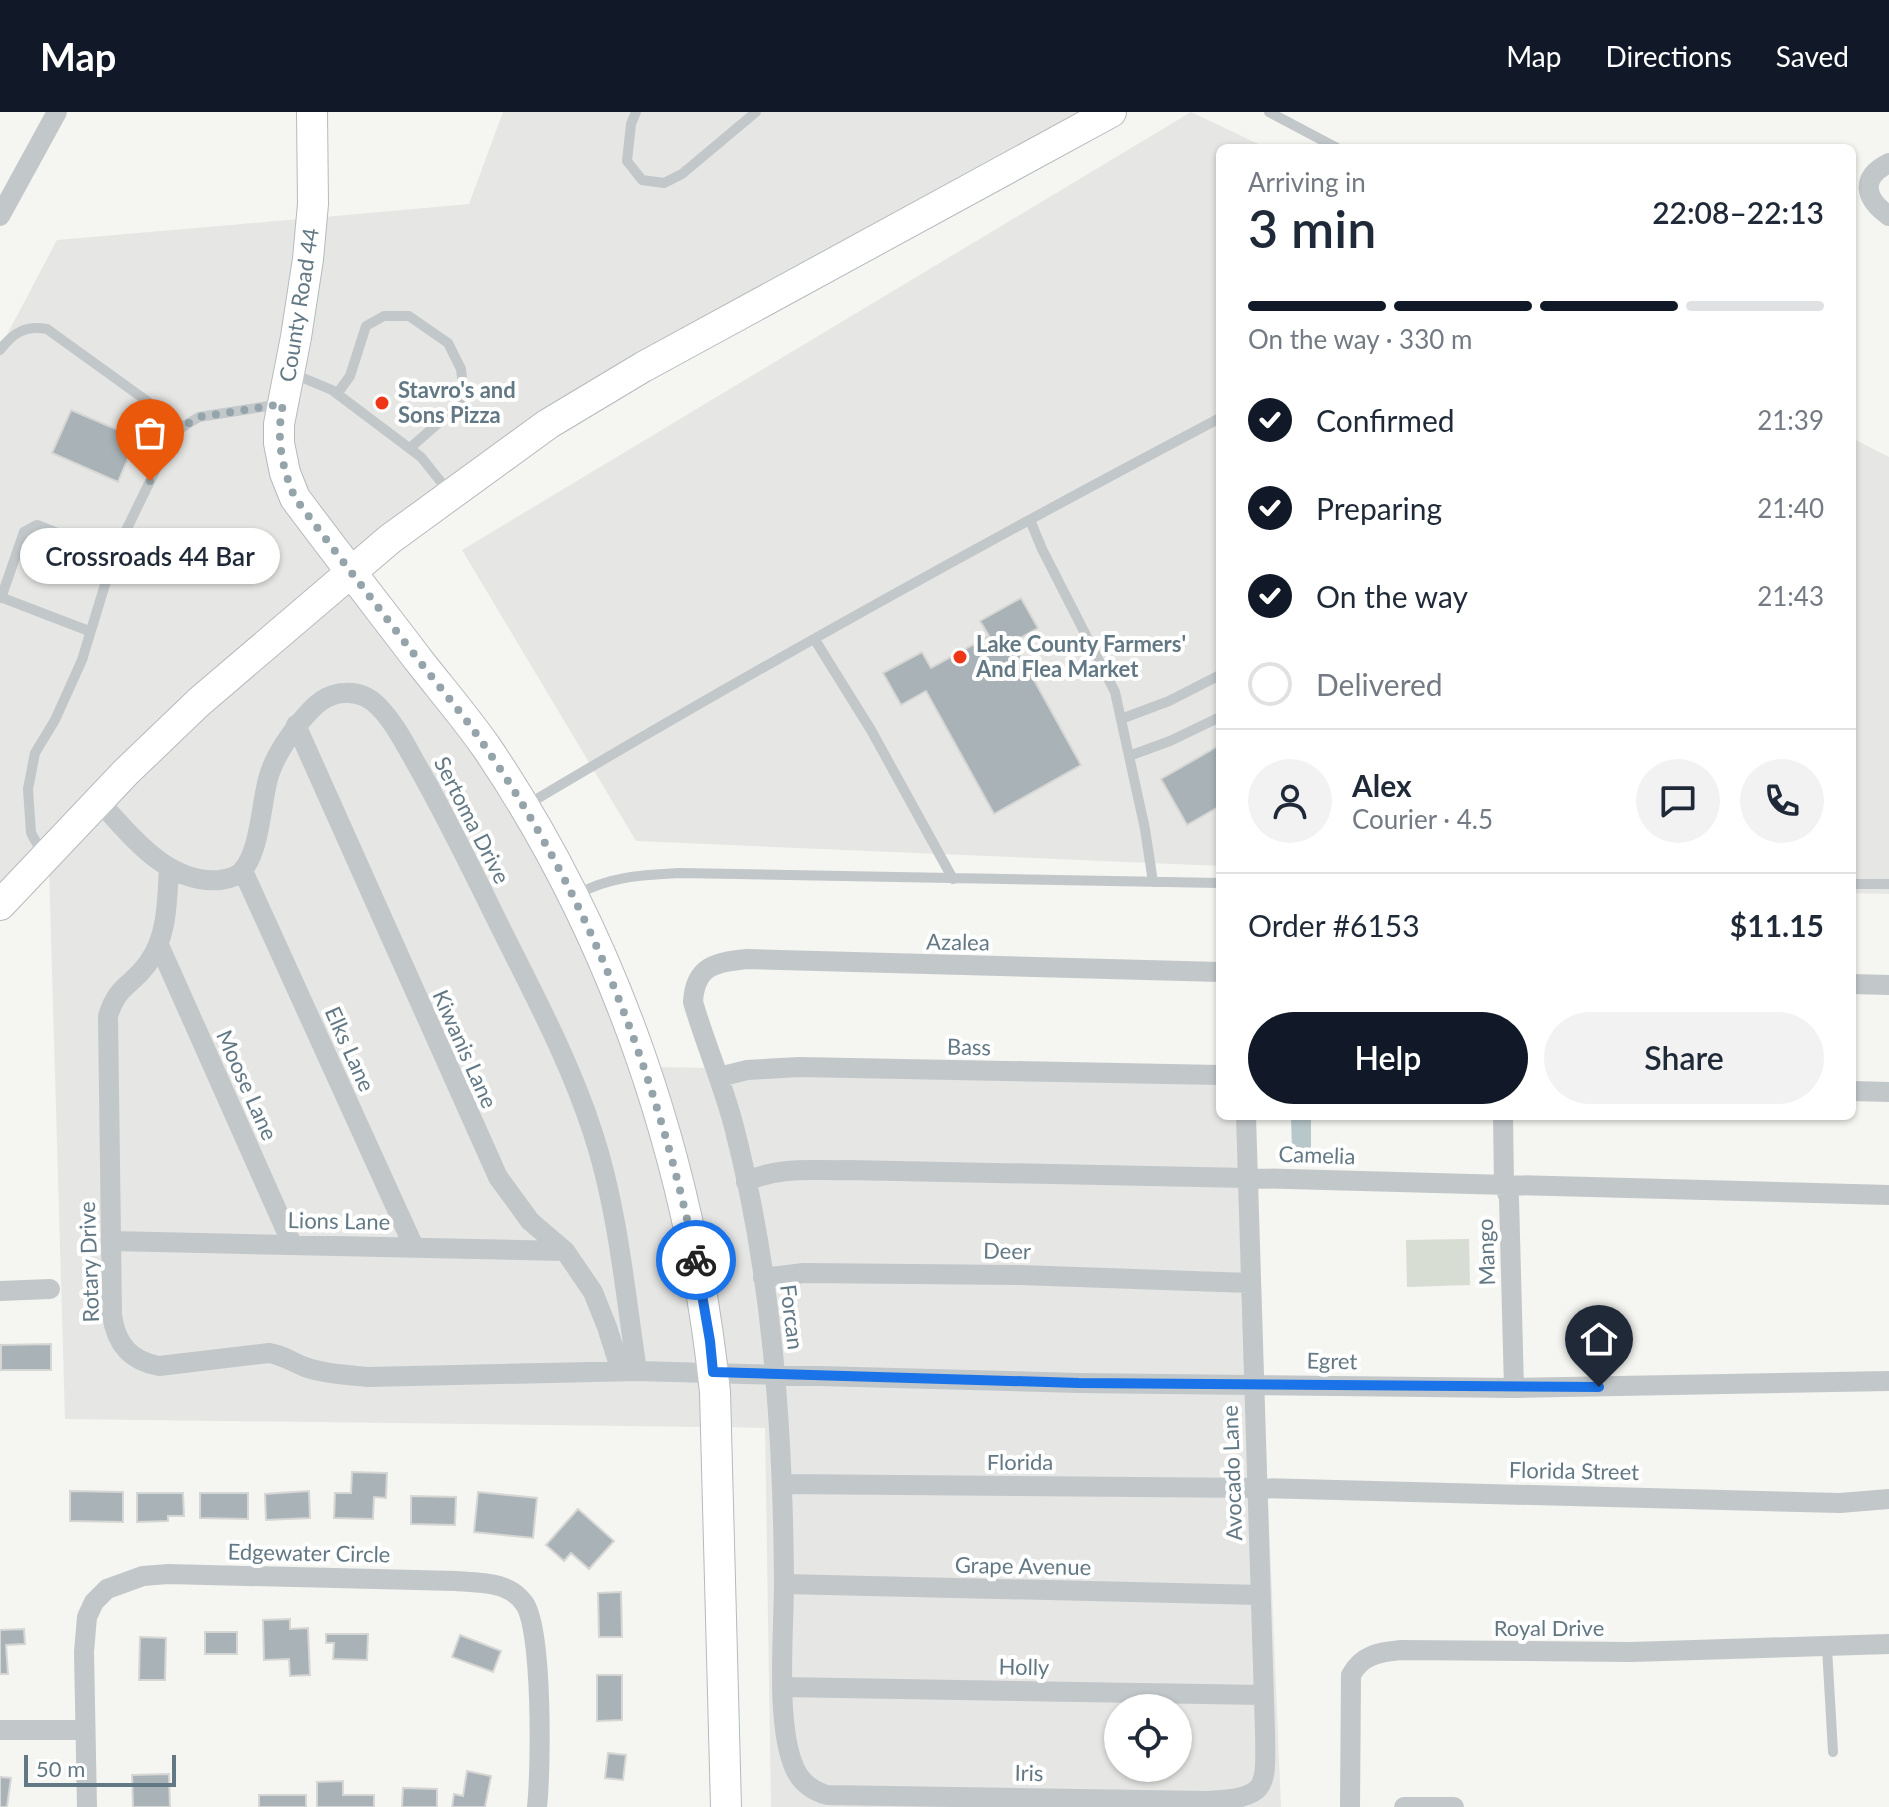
<!DOCTYPE html>
<html lang="en">
<head>
<meta charset="utf-8">
<style>
  :root { --surface:#fff; --page:#f2f2f3; --text:#1f2937; --muted:#747a83; --line:#e0e1e3; --accent:#111827 }
  body { margin:0; font-family:Lato,sans-serif; background:var(--page); color:var(--text); height:100vh; display:flex; flex-direction:column; font-size:30px; white-space:nowrap }
  * { box-sizing:border-box; margin:0 }
  p { font-size:26px; color:var(--muted) }
  .icon { flex:none; width:44px; height:44px; fill:none; stroke:currentColor; stroke-width:2; stroke-linecap:round; stroke-linejoin:round }
  .map { position:relative; flex:1; overflow:hidden }
  .panel { position:absolute; left:1216px; top:32px; width:640px; height:976px; display:flex; flex-direction:column; background:var(--surface); border-radius:12px; box-shadow:0 2px 6px #0004 }
  .panel>* { flex:none }
  .controls { position:absolute; left:1104px; top:1582px; display:grid; gap:16px }
  .controls a { display:grid; place-items:center; width:88px; height:88px; border-radius:50%; background:var(--surface); box-shadow:0 2px 6px #0004; font-size:40px }
  .scale { position:absolute; left:24px; bottom:20px; width:152px; box-sizing:border-box; padding-left:8px; border:4px solid #627884; border-top:0; font-size:22px; line-height:28px; white-space:nowrap; color:#627884; -webkit-text-stroke:6px #fff; paint-order:stroke }
  .pin { position:absolute; display:grid; place-items:center; width:68px; height:68px; color:#fff; margin:-82px -34px; border-radius:50% 50% 50% 0; rotate:-45deg; box-shadow:0 0 8px #0007 }
  .pin .icon { rotate:45deg }
  .courier { position:absolute; display:grid; place-items:center; width:80px; height:80px; margin:-40px; border:6px solid #1a73e8; border-radius:50%; background:#fff; color:#222; box-shadow:0 2px 10px #0007 }
  .bubble { position:absolute; height:56px; border-radius:28px; background:var(--surface); box-shadow:0 2px 6px #0004; font-size:26px; font-weight:600; line-height:56px; text-align:center }
  .summary em { font-style:normal; font-weight:600 }
  .summary div { display:flex; flex-direction:column-reverse }
  .summary { display:flex; align-items:center; justify-content:space-between; height:136px; padding:0 32px }
  h1 { font-size:52px; font-weight:600; line-height:60px }
  .bar { display:grid; grid-template-columns:repeat(4,1fr); gap:12px 8px; align-content:center; height:96px; padding:0 32px }
  .bar i { height:10px; border-radius:6px; background:var(--line) }
  .bar .on { background:var(--accent) }
  .bar p { grid-column:span 4 }
  .line { display:flex; align-items:center; gap:20px; padding:0 32px; border-top:2px solid var(--line) }
  .line div { flex:1 }
  .round { display:grid; place-items:center; flex:none; width:84px; height:84px; border-radius:42px; background:var(--page) }
  ol { padding:0 32px; list-style:none }
  li { display:flex; align-items:center; gap:24px; height:88px }
  li p { margin-inline-start:auto }
  li .icon { padding:8px; border-radius:50%; background:var(--accent); color:#fff; stroke-width:4 }
  li:last-child { color:var(--muted) }
  li i { width:44px; height:44px; border:4px solid var(--line); border-radius:50% }
  .cta { display:flex; gap:16px; margin-top:auto; padding:16px 32px }
  .cta a { flex:1; height:92px; border-radius:48px; background:var(--accent); color:#fff; font-size:32px; font-weight:600; line-height:92px; text-align:center }
  .cta a+a { background:var(--page); color:var(--text) }
  header { display:flex; align-items:center; gap:48px; box-sizing:border-box; height:112px; padding:0 40px; background:var(--accent); color:#fff }
  header strong { font-size:38px }
  nav { display:flex; gap:44px; margin-inline-start:auto; font-size:28px }
  .map>svg:first-child { display:block }
  .built { fill:#e6e6e4; fill-rule:evenodd }
  .green { fill:#d7ddd2 }
  .water { fill:#b8c7ca }
  .building { fill:#a9b3b7; stroke:#d6d6d4; stroke-width:2 }
  .lines { fill:none; stroke-linecap:round; stroke-linejoin:round }
  .secondary-casing { stroke:#b4babe; stroke-width:32 }
  .lane { stroke:#c2c7c9; stroke-width:10 }
  .street { stroke:#c2c7c9; stroke-width:20 }
  .secondary { stroke:#fff; stroke-width:30 }
  .done { stroke:#95a4aa; stroke-width:8; stroke-dasharray:0 14.4 }
  .route { stroke:#1a73e8; stroke-width:10 }
  .poi-dot { fill:#ef3617; stroke:#fff; stroke-width:3 }
  .labels { text-anchor:middle; stroke-width:8; stroke-linejoin:round; paint-order:stroke }
  .street-label { font-size:22px; fill:#627884; stroke:#fff }
  .poi-label { font-size:22px; font-weight:bold; fill:#627884; stroke:#fff; text-anchor:start }
</style>
</head>
<body>
<header>
<strong>Map</strong>
<nav><a>Map</a><a>Directions</a><a>Saved</a></nav>
</header>
<div class="map">
<svg width="1889" height="1695" viewBox="0 0 1889 1695">
  <rect width="100%" height="100%" fill="#f5f5f1"/>
  <path class="built" d="M503,0H1089L352,444L306,381L290,330L324,105L469,92Z
    M1191,0L1267,36H1220V754L636,729L462,438Z
    M300,107L268,310L335,458L0,776V236L57,128Z
    M1852,326L1889,345V782L1852,781Z
    M348,476L476,640L528,724L579,823L651,1010L698,1230L704,1315L65,1307L49,756L134,667Z
    M646,921L661,955L1220,967V1004H1252L1281,1695H771L765,1316L727,1315ZM1118,1596H1178V1656H1118Z"/>
  <path class="green" d="M1469,1127L1470,1173L1407,1175L1406,1128Z"/>
  <path class="water" d="M1291,1004H1311V1037H1292Z"/>
  <path class="building" d="M71,298L137,326L118,370L52,341Z
    M1021,486L1038,516L1013,530L1081,653L994,702L926,579L901,593L883,561L922,540L931,556L989,524L980,509Z
    M1220,633V694L1187,713L1161,667Z
    M51,1232V1258H1V1233Z
    M352,1360L387,1361L386,1386L374,1385L373,1407L334,1406L335,1381H351Z
    M70,1379L123,1380V1410L70,1409Z
    M309,1379L310,1406L266,1408L265,1382Z
    M478,1380L537,1386L533,1426L474,1420Z
    M137,1381H183L184,1404H168V1409L137,1410Z
    M200,1381H248V1407L200,1406Z
    M411,1384L456,1385L455,1413L411,1412Z
    M578,1397L614,1429L589,1457L571,1441L564,1449L546,1433Z
    M621,1480L622,1525H599L598,1481Z
    M290,1507V1517L308,1516L310,1563L290,1564L289,1547L264,1548L263,1508Z
    M24,1517L25,1532L6,1533L8,1562H0V1518Z
    M205,1520H237V1542H205Z
    M326,1522H368L367,1548L333,1547L334,1531H326Z
    M460,1523L501,1539L493,1560L452,1545Z
    M140,1525L166,1526L165,1568H139Z
    M597,1563H622V1608L597,1609Z
    M608,1641L626,1643L623,1668L605,1666Z
    M467,1659L491,1664L485,1695H452L454,1682L463,1684Z
    M169,1662L170,1695H133L132,1663Z
    M0,1665L11,1666L7,1695H0Z
    M343,1669V1683H374V1695H317V1670Z
    M403,1676L437,1677V1695H402Z
    M259,1683H306V1695H259Z"/>
  <g class="lines">
    <defs>
      <path id="secondary" d="M312,0L313,92L308,147L296,225L279,312V331L285,361L295,386C336,441 378,495 420,550C442,578 466,606 487,636C616,827 691,1051 715,1280L726,1695
        M0,793L126,660L199,590L390,427L548,312L643,255L1111,0"/>
    </defs>
    <use href="#secondary" class="secondary-casing"/>
    <path class="lane" d="M636,0L631,12L627,49L642,68L664,71L682,62L756,0
      M1269,0L1337,36
      M0,238C13,221 25,213 47,217L183,315
      M291,261L332,278L421,345L449,380
      M337,282L350,264L366,214L384,204H409L448,231L461,257L463,274L459,293L410,336
      M1030,408L1042,437L1115,580L1145,717L1153,770
      M0,485L89,519
      M1,486L24,420L37,413L114,443
      M815,528L871,618L953,767
      M1121,607L1169,589L1220,563
      M1129,644L1170,629L1220,605
      M525,694C753,558 985,430 1220,306
      M43,742L31,721L28,677L35,641L55,608L82,548L114,443L174,320L199,305L281,292
      M1852,772H1889
      M578,782C611,764 643,763 680,761L1220,771
      M1827,1536L1833,1640"/>
    <path class="street" d="M1889,51C1859,66 1865,87 1889,104
      M0,104L57,0
      M296,613L498,1065L530,1109L565,1139L593,1180L607,1215L621,1259
      M98,688C130,722 167,773 220,768C227,767 237,765 242,759C260,739 261,693 268,667C274,644 293,617 309,600C318,590 331,581 345,581C358,580 369,585 378,594C395,611 406,634 418,655C442,697 463,740 485,784C522,861 566,938 593,1021C618,1097 625,1180 637,1259
      M169,756C167,788 168,824 148,851C130,876 118,872 108,904L112,1203C116,1232 130,1249 159,1254L269,1241C283,1243 292,1250 305,1255C325,1262 347,1263 368,1265L637,1259L1079,1271L1514,1276L1889,1269
      M243,759L414,1135
      M159,833L292,1132
      M1220,860L747,847C715,850 695,854 693,890C705,931 722,970 733,1011C772,1159 783,1317 784,1470C784,1519 775,1614 795,1657C801,1670 813,1679 827,1683L1208,1689C1268,1685 1266,1678 1265,1620L1246,1004
      M1852,872L1889,873
      M719,965L747,958L799,955L1220,963
      M1852,979L1889,980
      M1503,1004L1504,1073L1509,1086L1514,1276
      M746,1070C778,1054 813,1059 848,1058L1247,1066L1889,1083
      M111,1129L565,1139
      M763,1166L804,1161L1020,1163L1250,1171
      M0,1179L50,1177
      M782,1372L1257,1376L1840,1391L1889,1387
      M784,1472L1261,1483
      M782,1575L1264,1583
      M0,1618H85
      M87,1695L84,1540L87,1505L94,1490L107,1477L143,1464L168,1462L456,1469C480,1471 509,1469 524,1491C543,1516 541,1660 537,1695
      M1350,1695L1351,1563C1362,1543 1379,1540 1401,1538L1631,1540L1889,1532
      M1404,1695H1454"/>
    <use href="#secondary" class="secondary"/>
  </g>
  <g class="lines">
    <path class="done" d="M150,369L174,320L199,305L283,292C276,326 281,353 295,386C336,441 378,495 420,550C442,578 466,606 486,636C592,790 658,966 696,1148"/>
    <path class="route" d="M696,1148L710,1229L713,1260L1079,1271L1599,1275"/>
  </g>
  <g class="poi-dot">
    <circle cx="382" cy="291" r="8"/>
    <circle cx="960" cy="545" r="8"/>
  </g>
  <g class="labels">
    <g class="street-label">
      <text transform="translate(299 193) rotate(-81)" y="8">County Road 44</text>
      <text transform="translate(472 708) rotate(63)" y="8">Sertoma Drive</text>
      <text transform="translate(958 830) rotate(1)" y="8">Azalea</text>
      <text transform="translate(969 935) rotate(1)" y="8">Bass</text>
      <text transform="translate(350 937) rotate(66)" y="8">Elks Lane</text>
      <text transform="translate(465 937) rotate(66)" y="8">Kiwanis Lane</text>
      <text transform="translate(247 973) rotate(66)" y="8">Moose Lane</text>
      <text transform="translate(1317 1043) rotate(2)" y="8">Camelia</text>
      <text transform="translate(339 1109) rotate(1)" y="8">Lions Lane</text>
      <text transform="translate(1007 1139) rotate(1)" y="8">Deer</text>
      <text transform="translate(1486 1140) rotate(-92)" y="8">Mango</text>
      <text transform="translate(89 1150) rotate(-92)" y="8">Rotary Drive</text>
      <text transform="translate(792 1205) rotate(83)" y="8">Forcan</text>
      <text transform="translate(1332 1249) rotate(1)" y="8">Egret</text>
      <text x="1020" y="1358">Florida</text>
      <text transform="translate(1574 1359) rotate(1)" y="8">Florida Street</text>
      <text transform="translate(1232 1361) rotate(-92)" y="8">Avocado Lane</text>
      <text transform="translate(309 1441) rotate(1)" y="8">Edgewater Circle</text>
      <text transform="translate(1023 1454) rotate(1)" y="8">Grape Avenue</text>
      <text x="1549" y="1524">Royal Drive</text>
      <text transform="translate(1024 1555) rotate(1)" y="8">Holly</text>
      <text transform="translate(1029 1661) rotate(1)" y="8">Iris</text>
    </g>
    <g class="poi-label">
      <text x="398" y="286">Stavro's and<tspan x="398" dy="25">Sons Pizza</tspan></text>
      <text x="976" y="540">Lake County Farmers'<tspan x="976" dy="25">And Flea Market</tspan></text>
    </g>
  </g>
</svg>
<div class="controls">
<a><svg class="icon" aria-label="locate" viewBox="0 0 24 24"><circle cx="12" cy="12" r="6"/><path d="M12 2v4M12 18v4M2 12h4M18 12h4"/></svg></a>
</div>
<div class="scale">50 m</div>
<div class="pin" style="left:150px;top:369px;background:#ea580c"><svg class="icon" aria-label="bag" viewBox="0 0 24 24"><path d="M5 8h14l-1 12H6zM9 8a3 3 0 0 1 6 0"/></svg></div>
<div class="pin" style="left:1599px;top:1275px;background:#1f2937"><svg class="icon" aria-label="home" viewBox="0 0 24 24"><path d="M3 11l9-7 9 7M6 9v11h12V9"/></svg></div>
<div class="courier" style="left:696px;top:1148px"><svg class="icon" aria-label="bike" viewBox="0 0 24 24"><circle cx="6" cy="16" r="4"/><circle cx="18" cy="16" r="4"/><path d="M6 16l4-8h5l3 8M10 8l3 8H6M13 5h3"/></svg></div>
<div class="bubble" style="left:20px;top:416px;width:260px">Crossroads 44 Bar</div>
<section class="panel">
<div class="summary"><div><h1>3 min</h1><p>Arriving in</p></div><em>22:08–22:13</em></div>
<div class="bar"><i class="on"></i><i class="on"></i><i class="on"></i><i></i><p>On the way · 330 m</p></div>
<ol>
<li><svg class="icon" aria-label="check" viewBox="0 0 24 24"><path d="M5 12l5 5 9-10"/></svg>Confirmed<p>21:39</p></li>
<li><svg class="icon" aria-label="check" viewBox="0 0 24 24"><path d="M5 12l5 5 9-10"/></svg>Preparing<p>21:40</p></li>
<li><svg class="icon" aria-label="check" viewBox="0 0 24 24"><path d="M5 12l5 5 9-10"/></svg>On the way<p>21:43</p></li>
<li><i></i>Delivered</li>
</ol>
<div class="line" style="height:144px"><a class="round"><svg class="icon" aria-label="person" viewBox="0 0 24 24"><circle cx="12" cy="8" r="4"/><path d="M4 21q1-7 8-7t8 7"/></svg></a><div><b>Alex</b><p>Courier · 4.5</p></div><a class="round"><svg class="icon" aria-label="chat" viewBox="0 0 24 24"><path d="M4 5h16v11H9l-5 4z"/></svg></a><a class="round"><svg class="icon" aria-label="phone" viewBox="0 0 24 24"><path d="M5 4h4l2 5-3 2q2 4 5 5l2-3 5 2v4C11 20 4 13 5 4z"/></svg></a></div>
<div class="line" style="height:104px"><div>Order #6153</div><b>$11.15</b></div>
<div class="cta"><a>Help</a><a>Share</a></div>
</section>
</div>
</body>
</html>
